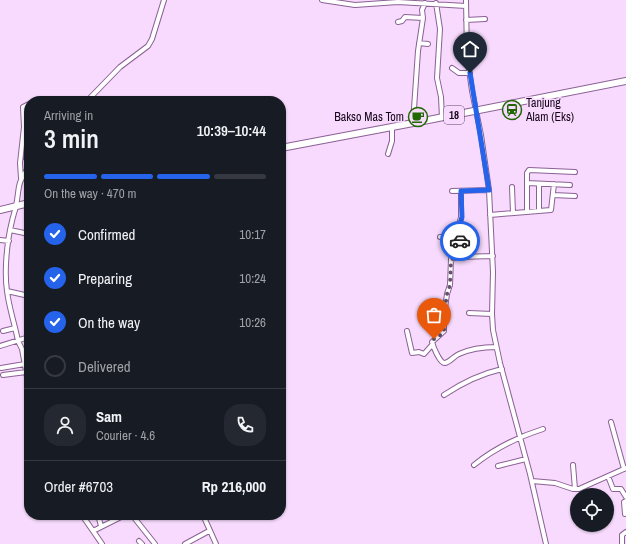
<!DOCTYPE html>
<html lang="en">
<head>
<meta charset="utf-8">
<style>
  :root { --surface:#171b24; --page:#242831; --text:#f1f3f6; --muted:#9ea1a6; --line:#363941; --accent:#2563eb }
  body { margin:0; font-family:"Archivo Narrow",sans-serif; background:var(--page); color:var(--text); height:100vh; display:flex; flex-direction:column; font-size:15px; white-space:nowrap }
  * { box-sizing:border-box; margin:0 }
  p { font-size:13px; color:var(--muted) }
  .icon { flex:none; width:22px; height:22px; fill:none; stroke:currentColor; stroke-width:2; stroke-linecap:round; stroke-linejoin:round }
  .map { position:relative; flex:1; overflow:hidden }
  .drawer { position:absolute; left:24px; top:96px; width:262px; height:424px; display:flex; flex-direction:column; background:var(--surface); border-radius:16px; box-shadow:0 1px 3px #0004 }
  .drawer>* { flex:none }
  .buttons { position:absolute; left:570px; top:488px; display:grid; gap:8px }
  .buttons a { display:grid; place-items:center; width:44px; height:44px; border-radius:50%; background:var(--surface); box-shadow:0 1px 3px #0004; font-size:20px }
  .pin { position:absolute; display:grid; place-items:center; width:34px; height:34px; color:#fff; margin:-41px -17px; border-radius:50% 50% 50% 0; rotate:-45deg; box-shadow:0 0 4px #0007 }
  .pin .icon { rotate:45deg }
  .courier { position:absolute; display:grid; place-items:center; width:40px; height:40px; margin:-20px; border:3px solid #2563eb; border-radius:50%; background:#fff; color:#222; box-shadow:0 1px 5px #0007 }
  .overview em { font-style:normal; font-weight:600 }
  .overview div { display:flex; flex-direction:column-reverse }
  .overview { display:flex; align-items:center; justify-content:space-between; height:68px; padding:0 20px }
  h1 { font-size:26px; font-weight:600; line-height:30px }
  .bar { display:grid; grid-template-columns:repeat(4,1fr); gap:6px 4px; align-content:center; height:48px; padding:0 20px }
  .bar i { height:5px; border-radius:3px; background:var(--line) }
  .bar .selected { background:var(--accent) }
  .bar p { grid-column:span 4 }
  .line { display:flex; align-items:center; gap:10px; padding:0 20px; border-top:1px solid var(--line) }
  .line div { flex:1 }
  .round { display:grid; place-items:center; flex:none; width:42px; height:42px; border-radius:16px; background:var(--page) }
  ol { padding:0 20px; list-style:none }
  li { display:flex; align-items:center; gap:12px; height:44px }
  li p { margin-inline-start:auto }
  li .icon { padding:4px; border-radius:50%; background:var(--accent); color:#fff; stroke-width:4 }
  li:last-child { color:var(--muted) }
  li i { width:22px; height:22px; border:2px solid var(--line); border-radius:50% }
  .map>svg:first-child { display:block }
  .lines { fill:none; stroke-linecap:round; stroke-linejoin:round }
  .minor-casing { stroke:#8b6195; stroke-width:6 }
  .highway-casing { stroke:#8b6195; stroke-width:8 }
  .minor { stroke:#fff; stroke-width:4 }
  .highway { stroke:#fff; stroke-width:6 }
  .done { stroke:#65516a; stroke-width:4; stroke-dasharray:0 7.2 }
  .route { stroke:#2563eb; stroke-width:5 }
  .labels { text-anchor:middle; stroke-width:3; stroke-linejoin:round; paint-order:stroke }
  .shield { fill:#f7dafd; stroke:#5a465f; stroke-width:1 }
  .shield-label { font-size:11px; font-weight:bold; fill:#17071b }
  .poi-label { font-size:12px; fill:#17071b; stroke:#f7dafd; text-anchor:start }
</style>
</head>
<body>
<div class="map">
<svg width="626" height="544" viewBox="0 0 626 544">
  <rect width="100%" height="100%" fill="#f7dafd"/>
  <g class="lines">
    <defs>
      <path id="minor" d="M322,0L355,5L398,2L466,6
        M466,0L467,55L472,91L481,135L489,190L493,272L492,314L493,330L500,363L530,474L546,544
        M436,3L440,29L437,78L441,97L442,118
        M466,20L485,19
        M398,22L402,21L405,17L423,18
        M419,43L428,44
        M452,68L459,73H470
        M87,101L120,67L148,46L152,39L164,0
        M413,123L418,51L423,18L422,10L425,3
        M388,154L392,141V127
        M26,158H29
        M29,167C16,185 20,186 16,206C15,211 13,216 12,221C7,241 4,271 7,291C9,308 15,325 18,341L22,349L29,388
        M21,178L20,163L24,127L23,107L29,104
        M527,183L570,185
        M512,187L513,213
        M452,191L489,190
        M553,195L575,196
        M539,211V184
        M527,212V173L529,170L575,172
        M490,215L551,210L554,184
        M10,230L29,234
        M440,237L456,238
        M0,240L9,241
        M493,256L458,257L451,259L450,285L447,294L444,315V331L432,342C433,346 440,364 445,363C450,362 454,356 459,354C470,349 484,347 496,347
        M458,257L460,241L456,237L461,217V191
        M7,291L29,296
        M469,313L492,314
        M3,331L15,328
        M407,331L412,353L419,352L424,354L432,345
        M0,346L29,337
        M1,368L25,364
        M3,375L26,372
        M444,395C462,383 480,374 502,369
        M611,422L624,469
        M474,465C495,448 518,437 543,429
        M573,465L575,489
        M498,466L526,459
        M608,476L613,489H621L626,497
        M532,481L555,483L573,489H579L626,468
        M625,514L624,502L626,501
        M82,515L102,544
        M98,515L101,526
        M132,515L155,544
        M203,515L216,544
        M93,531L125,515
        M139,541L142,544
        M185,544L209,531
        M622,544V535L626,532"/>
      <path id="highway" d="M281,148L413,123L626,81
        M0,210L29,203"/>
    </defs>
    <use href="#minor" class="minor-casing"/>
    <use href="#highway" class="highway-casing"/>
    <use href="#minor" class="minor"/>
    <use href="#highway" class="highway"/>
  </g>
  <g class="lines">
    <path class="done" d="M434,339L442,334L444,330V315L447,294L450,285L451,261L453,258L458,257L460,241"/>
    <path class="route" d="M460,241L456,237L462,217L461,191L489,190L470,73"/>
  </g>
  <defs>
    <symbol id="station-ring" viewBox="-11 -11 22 22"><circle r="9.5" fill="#f7dafd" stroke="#1f6803" stroke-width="1.5"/><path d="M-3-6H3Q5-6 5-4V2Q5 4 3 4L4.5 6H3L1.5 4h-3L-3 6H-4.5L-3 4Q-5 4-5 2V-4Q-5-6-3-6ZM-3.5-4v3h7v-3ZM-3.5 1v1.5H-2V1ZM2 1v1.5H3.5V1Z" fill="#1f6803"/></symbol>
    <symbol id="cafe-ring" viewBox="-11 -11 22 22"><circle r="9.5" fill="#f7dafd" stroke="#1f6803" stroke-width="1.5"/><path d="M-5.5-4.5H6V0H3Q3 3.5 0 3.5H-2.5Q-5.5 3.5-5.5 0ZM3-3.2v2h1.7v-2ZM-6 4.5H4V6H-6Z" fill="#1f6803"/></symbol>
  </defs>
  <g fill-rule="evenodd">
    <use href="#station-ring" x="501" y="99" width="22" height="22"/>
    <use href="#cafe-ring" x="407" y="106" width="22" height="22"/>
  </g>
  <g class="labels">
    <rect class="shield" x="444" y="106" width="20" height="18" rx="3"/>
    <g class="shield-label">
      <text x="454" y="119">18</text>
    </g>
    <g class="poi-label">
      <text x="526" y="107">Tanjung<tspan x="526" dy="14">Alam (Eks)</tspan></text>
      <text x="404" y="121" text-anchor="end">Bakso Mas Tom</text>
    </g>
  </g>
</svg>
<div class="buttons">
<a><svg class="icon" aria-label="locate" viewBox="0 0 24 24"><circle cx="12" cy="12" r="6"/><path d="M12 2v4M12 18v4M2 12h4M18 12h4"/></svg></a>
</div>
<div class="pin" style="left:434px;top:339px;background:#ea580c"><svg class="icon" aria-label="bag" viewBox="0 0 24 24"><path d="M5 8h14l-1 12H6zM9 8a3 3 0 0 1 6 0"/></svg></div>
<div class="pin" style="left:470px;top:73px;background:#1f2937"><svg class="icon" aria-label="home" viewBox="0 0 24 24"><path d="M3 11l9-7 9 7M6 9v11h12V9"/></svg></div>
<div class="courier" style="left:460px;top:241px"><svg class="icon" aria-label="car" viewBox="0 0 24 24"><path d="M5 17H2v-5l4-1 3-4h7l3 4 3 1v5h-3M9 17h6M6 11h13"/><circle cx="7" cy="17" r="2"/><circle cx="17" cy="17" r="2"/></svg></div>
<section class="drawer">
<div class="overview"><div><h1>3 min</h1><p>Arriving in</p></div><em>10:39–10:44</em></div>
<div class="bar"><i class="selected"></i><i class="selected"></i><i class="selected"></i><i></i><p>On the way · 470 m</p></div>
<ol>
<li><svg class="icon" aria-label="check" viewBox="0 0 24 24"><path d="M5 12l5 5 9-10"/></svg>Confirmed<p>10:17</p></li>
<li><svg class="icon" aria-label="check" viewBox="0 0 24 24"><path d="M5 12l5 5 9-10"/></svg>Preparing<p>10:24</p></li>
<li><svg class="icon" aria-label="check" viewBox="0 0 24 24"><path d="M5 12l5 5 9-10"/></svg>On the way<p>10:26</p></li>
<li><i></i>Delivered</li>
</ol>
<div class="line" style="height:72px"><a class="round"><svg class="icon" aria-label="person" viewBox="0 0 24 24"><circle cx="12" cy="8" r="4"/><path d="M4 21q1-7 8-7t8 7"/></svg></a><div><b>Sam</b><p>Courier · 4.6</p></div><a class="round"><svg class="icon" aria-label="phone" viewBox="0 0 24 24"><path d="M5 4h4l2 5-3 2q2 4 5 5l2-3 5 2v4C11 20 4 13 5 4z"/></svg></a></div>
<div class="line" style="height:52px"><div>Order #6703</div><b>Rp 216,000</b></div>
</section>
</div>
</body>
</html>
